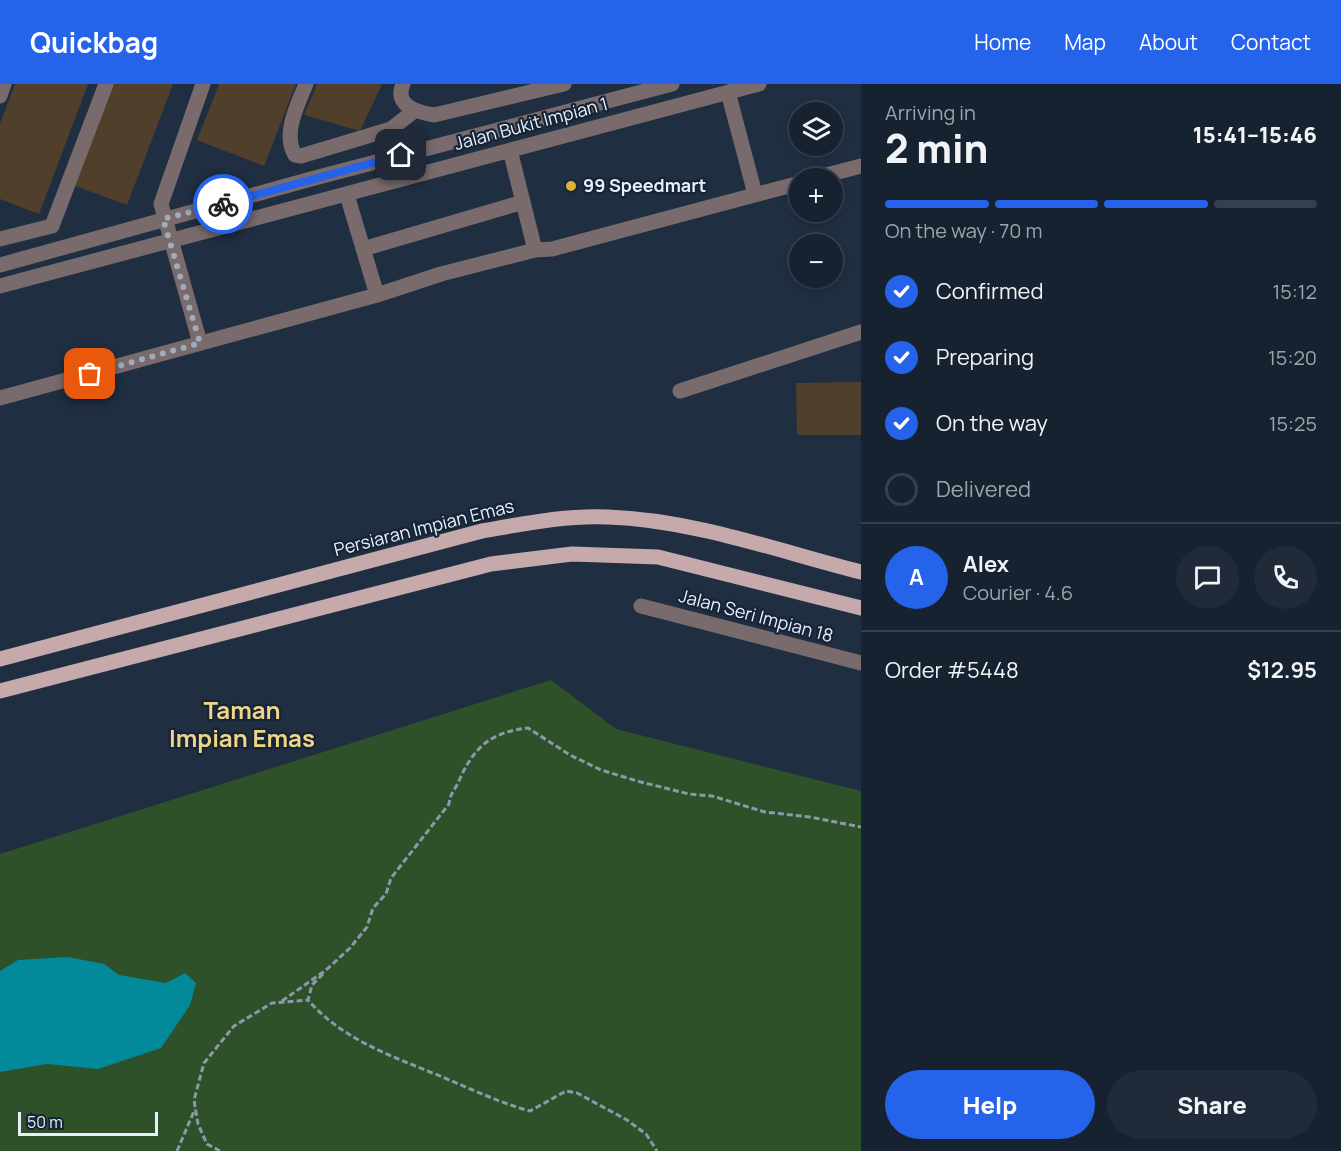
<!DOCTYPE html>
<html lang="en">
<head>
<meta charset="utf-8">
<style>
  :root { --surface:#172231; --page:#202a39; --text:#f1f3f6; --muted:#9ea4ab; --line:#363f4d; --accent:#2563eb }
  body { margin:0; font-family:Manrope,sans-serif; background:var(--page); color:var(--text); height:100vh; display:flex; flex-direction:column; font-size:22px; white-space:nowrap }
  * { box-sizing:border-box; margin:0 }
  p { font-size:20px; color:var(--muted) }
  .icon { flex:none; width:33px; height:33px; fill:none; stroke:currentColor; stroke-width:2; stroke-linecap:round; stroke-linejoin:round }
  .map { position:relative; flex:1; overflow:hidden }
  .sheet { display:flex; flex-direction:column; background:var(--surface); width:480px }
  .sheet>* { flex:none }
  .controls { position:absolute; left:789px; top:18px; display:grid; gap:12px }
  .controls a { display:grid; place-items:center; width:54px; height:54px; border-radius:50%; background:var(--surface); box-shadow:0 3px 9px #0003,0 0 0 2px var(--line); font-size:30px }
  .scale { position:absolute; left:18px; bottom:15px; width:140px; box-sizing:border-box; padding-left:6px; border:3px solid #e6f0fd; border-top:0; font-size:16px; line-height:21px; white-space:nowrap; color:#e6f0fd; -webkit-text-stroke:4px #162436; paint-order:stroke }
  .pin { position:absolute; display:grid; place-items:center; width:51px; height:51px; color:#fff; margin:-26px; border-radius:12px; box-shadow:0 3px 9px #0006 }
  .courier { position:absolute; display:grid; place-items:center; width:60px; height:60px; margin:-30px; border:4px solid #2563eb; border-radius:50%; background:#fff; color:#222; box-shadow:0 2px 8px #0007 }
  .summary em { font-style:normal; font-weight:800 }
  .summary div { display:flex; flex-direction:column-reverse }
  .summary { display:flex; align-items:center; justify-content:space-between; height:102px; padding:0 24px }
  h1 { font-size:39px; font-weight:800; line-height:45px }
  .bar { display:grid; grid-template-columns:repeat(4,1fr); gap:9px 6px; align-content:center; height:72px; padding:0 24px }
  .bar i { height:8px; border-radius:4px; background:var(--line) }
  .bar .active { background:var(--accent) }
  .bar p { grid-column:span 4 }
  .line { display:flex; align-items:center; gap:15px; padding:0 24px; border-top:2px solid var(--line) }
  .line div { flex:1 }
  .round { display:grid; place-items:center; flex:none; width:63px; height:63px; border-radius:32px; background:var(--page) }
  ol { padding:0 24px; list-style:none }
  li { display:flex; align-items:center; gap:18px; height:66px }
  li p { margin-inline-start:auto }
  li .icon { padding:6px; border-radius:50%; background:var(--accent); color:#fff; stroke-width:4 }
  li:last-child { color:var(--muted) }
  li i { width:33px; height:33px; border:3px solid var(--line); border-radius:50% }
  .cta { display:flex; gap:12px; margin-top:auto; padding:12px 24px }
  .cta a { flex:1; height:69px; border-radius:36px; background:var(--accent); color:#fff; font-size:24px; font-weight:800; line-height:69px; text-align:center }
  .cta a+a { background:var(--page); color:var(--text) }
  header { display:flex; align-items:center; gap:36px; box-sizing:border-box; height:84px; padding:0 30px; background:var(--accent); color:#fff }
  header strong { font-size:28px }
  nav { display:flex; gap:33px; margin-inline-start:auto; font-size:21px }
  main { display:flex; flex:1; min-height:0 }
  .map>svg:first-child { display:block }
  .green { fill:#2e5129 }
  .water { fill:#038a9a }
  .building { fill:#50402b }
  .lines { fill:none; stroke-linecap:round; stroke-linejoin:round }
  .path { stroke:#8c99a8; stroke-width:3; stroke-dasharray:6 3; stroke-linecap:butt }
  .minor { stroke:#796b6c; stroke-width:15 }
  .major { stroke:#c6a9ab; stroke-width:15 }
  .done { stroke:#a0acbb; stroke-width:6; stroke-dasharray:0 10.8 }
  .route { stroke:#2563eb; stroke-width:8 }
  .poi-dot { fill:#d9b334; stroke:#162436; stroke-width:2 }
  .labels { text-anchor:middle; stroke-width:4.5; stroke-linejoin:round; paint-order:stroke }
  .street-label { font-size:18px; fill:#e6f0fd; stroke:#162436 }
  .poi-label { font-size:18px; font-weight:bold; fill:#e6f0fd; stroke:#162436; text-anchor:start }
  .district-label { font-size:24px; font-weight:bold; fill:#eed588; stroke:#162436 }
</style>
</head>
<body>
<header>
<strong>Quickbag</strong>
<nav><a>Home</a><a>Map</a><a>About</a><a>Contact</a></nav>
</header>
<main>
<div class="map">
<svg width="861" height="1067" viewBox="0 0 861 1067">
  <rect width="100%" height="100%" fill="#1f2e41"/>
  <path class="green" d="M551,596L616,645L861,707V1067H0V770Z"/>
  <path class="water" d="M68,873L104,880L119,891L166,899L185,889L196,899L190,921L161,964L98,985L47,980L0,988V887L18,876Z"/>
  <path class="building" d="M15,0H88L39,130L0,115V40Z
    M109,0H173L127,121L70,100Z
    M219,0H296L264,82L197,56Z
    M317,0H382L360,47L304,31Z
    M861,298V351H797L796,299Z"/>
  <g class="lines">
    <path class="path" d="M323,890L312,901L308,916C342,955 389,971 435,990C467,1003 497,1018 530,1027L566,1007L577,1009L627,1036L646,1050L657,1067
      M282,917L326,886L350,864L367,843L373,824L386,810L391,794L449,720C450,710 454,707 458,699C473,664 490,648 528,644L570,671L601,686L637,697L689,710L712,712L765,728L810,733L861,743
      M177,1067L195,1025
      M220,1067L207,1060L198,1040L194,1016L204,979L234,942L272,919L308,916"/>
    <path class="minor" d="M306,0C298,20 282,50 295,71L301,72L391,45L414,27
      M403,0C394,22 417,28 434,31L564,0
      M728,8L755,110
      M0,12L4,0
      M510,66L535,166
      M815,94L861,82
      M347,111L377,211
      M0,155L52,142L106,0
      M363,165L523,118
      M0,181L311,95L672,0
      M0,202L759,0
      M200,259L161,120L203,0
      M680,307L861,248
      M0,314L377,211L441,190L535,166L552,165L800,99
      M641,522L861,579"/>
    <path class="major" d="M0,575L482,447C523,440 566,431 608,433C694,436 778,467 861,488
      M0,607L491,480L572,470L658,473L861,524"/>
  </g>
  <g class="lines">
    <path class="done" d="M90,290L200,259L163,135L223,120"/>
    <path class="route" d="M223,120L401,71"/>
  </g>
  <circle class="poi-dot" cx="571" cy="102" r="6"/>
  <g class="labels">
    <g class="street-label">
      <text transform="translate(531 40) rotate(-15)" y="6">Jalan Bukit Impian 1</text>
      <text transform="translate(424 444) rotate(-14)" y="6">Persiaran Impian Emas</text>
      <text transform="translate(756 532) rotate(15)" y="6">Jalan Seri Impian 18</text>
    </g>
    <g class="poi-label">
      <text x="583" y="108">99 Speedmart</text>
    </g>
    <g class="district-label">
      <text x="242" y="635">Taman<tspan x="242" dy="28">Impian Emas</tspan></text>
    </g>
  </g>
</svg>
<div class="controls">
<a><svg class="icon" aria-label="layers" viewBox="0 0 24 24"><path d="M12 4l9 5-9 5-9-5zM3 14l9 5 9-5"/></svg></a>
<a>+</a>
<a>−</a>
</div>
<div class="scale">50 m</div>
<div class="pin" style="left:90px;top:290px;background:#ea580c"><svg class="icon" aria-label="bag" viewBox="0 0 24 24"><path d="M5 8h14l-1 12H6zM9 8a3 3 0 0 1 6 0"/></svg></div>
<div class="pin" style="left:401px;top:71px;background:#1f2937"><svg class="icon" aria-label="home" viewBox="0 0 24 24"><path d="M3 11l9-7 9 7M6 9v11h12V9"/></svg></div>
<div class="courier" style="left:223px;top:120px"><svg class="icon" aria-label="bike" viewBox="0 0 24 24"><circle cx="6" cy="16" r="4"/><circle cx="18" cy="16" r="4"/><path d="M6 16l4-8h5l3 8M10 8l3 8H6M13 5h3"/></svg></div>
</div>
<section class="sheet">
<div class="summary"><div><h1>2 min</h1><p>Arriving in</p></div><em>15:41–15:46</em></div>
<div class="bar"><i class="active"></i><i class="active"></i><i class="active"></i><i></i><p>On the way · 70 m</p></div>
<ol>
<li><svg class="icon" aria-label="check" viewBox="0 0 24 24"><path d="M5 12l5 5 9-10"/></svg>Confirmed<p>15:12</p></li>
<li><svg class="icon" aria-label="check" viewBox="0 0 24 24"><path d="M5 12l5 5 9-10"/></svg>Preparing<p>15:20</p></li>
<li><svg class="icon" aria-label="check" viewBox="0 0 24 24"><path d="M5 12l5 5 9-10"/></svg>On the way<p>15:25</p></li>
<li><i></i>Delivered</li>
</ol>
<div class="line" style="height:108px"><b class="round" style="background:var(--accent);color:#fff">A</b><div><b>Alex</b><p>Courier · 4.6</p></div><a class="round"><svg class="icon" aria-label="chat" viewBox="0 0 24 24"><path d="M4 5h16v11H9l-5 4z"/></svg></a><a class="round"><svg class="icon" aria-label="phone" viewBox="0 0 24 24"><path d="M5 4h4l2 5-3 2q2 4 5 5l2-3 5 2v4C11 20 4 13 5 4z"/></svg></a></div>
<div class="line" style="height:78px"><div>Order #5448</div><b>$12.95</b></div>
<div class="cta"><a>Help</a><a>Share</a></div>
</section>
</main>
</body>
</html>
